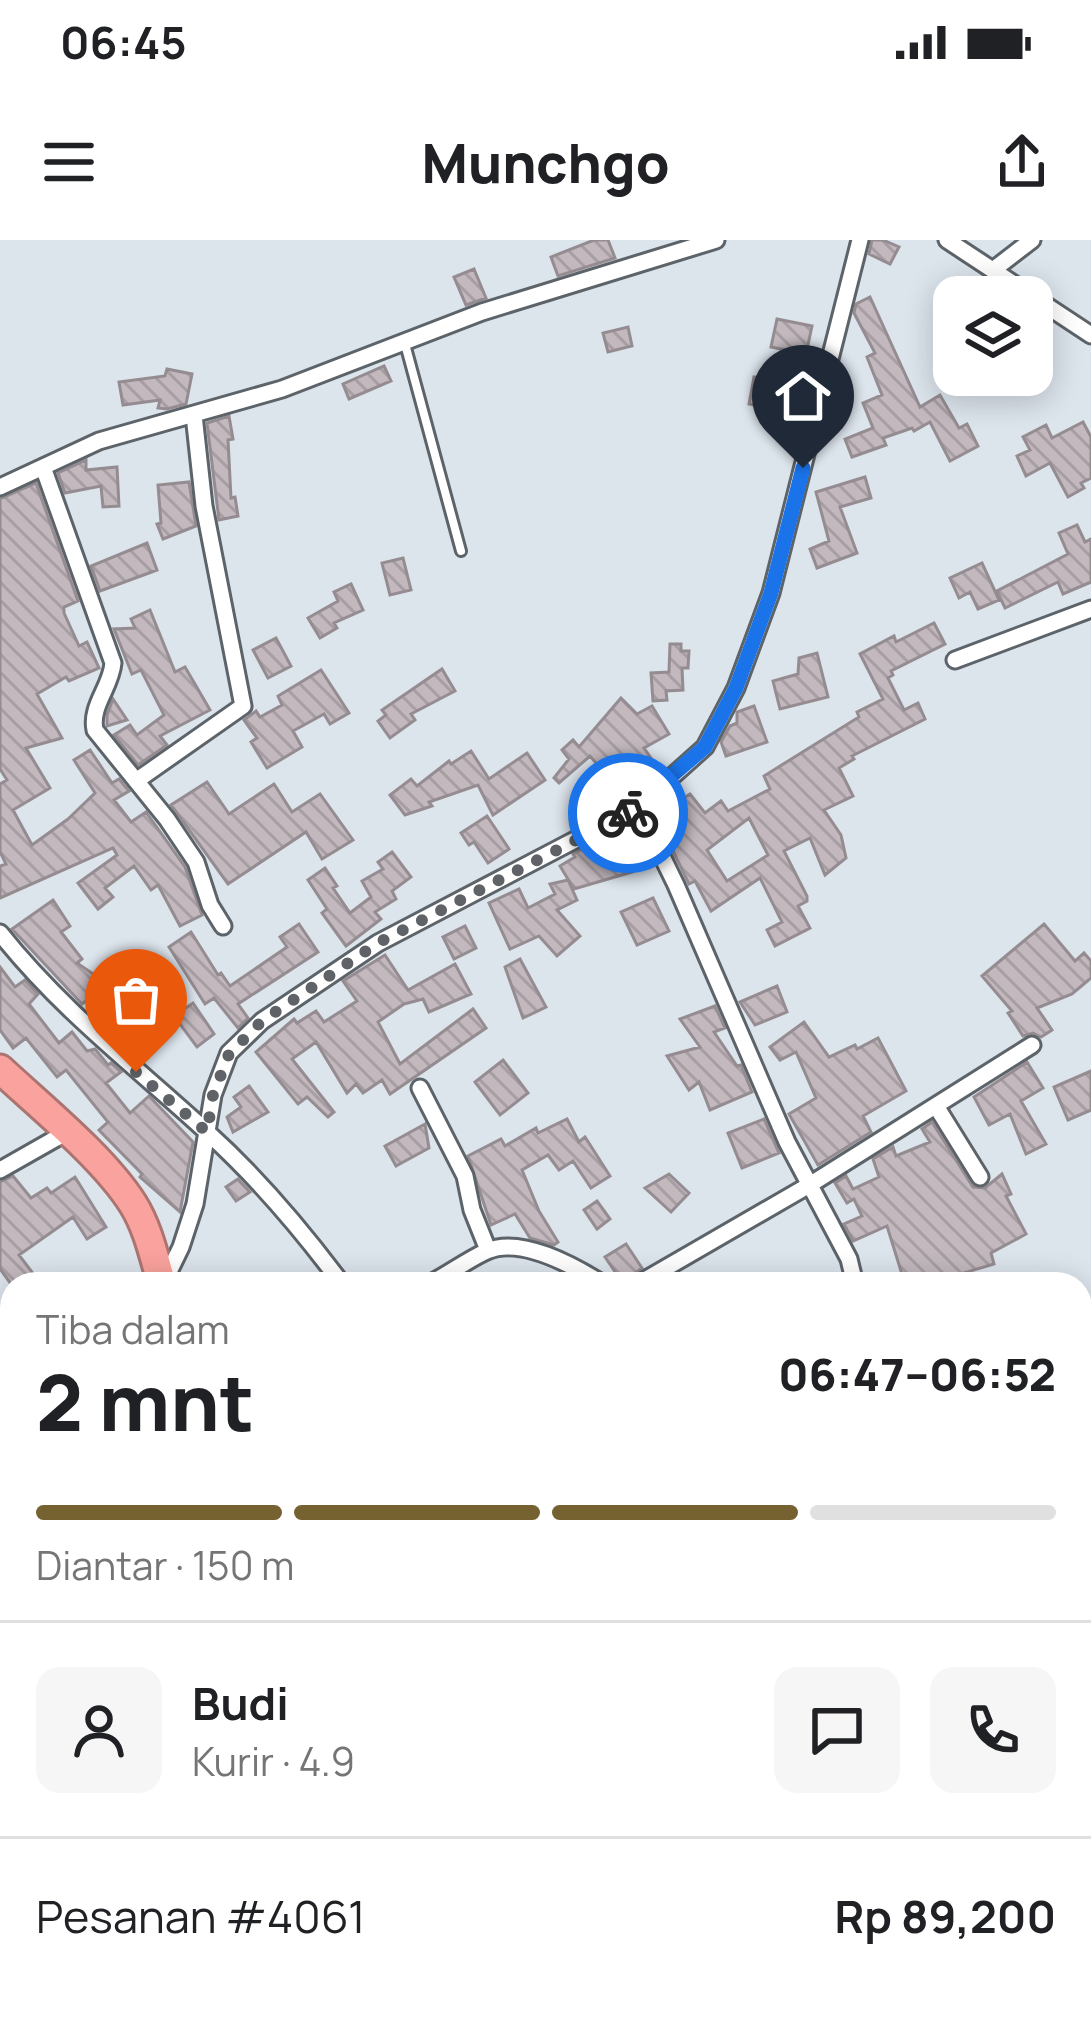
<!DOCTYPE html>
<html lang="id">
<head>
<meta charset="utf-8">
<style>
  :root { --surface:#fff; --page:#f6f6f6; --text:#202124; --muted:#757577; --line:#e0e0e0; --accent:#766130 }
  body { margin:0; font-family:Manrope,sans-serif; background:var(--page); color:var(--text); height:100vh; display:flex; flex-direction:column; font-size:45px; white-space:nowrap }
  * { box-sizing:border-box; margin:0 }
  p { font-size:39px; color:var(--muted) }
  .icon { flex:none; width:66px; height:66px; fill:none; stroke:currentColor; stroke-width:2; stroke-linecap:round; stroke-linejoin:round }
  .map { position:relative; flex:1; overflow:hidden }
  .panel { position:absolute; left:0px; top:1032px; width:1092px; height:747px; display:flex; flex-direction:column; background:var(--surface); border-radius:36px 36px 0 0; box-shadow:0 6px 30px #0003 }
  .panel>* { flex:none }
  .buttons { position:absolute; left:933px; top:36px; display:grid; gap:24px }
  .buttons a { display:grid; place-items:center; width:120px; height:120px; border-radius:24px; background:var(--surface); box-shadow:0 6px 30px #0003; font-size:60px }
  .pin { position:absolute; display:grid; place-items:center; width:102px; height:102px; color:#fff; margin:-123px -51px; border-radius:50% 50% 50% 0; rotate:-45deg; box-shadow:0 0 12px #0007 }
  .pin .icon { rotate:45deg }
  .courier { position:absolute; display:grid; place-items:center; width:120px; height:120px; margin:-60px; border:9px solid #1a73e8; border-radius:50%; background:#fff; color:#222; box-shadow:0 3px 15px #0007 }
  .summary em { font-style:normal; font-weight:800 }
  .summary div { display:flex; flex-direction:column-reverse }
  .summary { display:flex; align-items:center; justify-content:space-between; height:204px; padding:0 36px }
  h1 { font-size:78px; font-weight:800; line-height:90px }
  .bar { display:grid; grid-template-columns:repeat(4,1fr); gap:18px 12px; align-content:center; height:144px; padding:0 36px }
  .bar i { height:15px; border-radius:9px; background:var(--line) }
  .bar .current { background:var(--accent) }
  .bar p { grid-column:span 4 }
  .line { display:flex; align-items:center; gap:30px; padding:0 36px; border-top:3px solid var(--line) }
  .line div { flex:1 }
  .round { display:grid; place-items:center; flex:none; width:126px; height:126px; border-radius:24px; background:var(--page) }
  .status { display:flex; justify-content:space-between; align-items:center; height:84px; padding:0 60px; background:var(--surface); direction:ltr }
  .status svg { height:33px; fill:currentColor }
  header { display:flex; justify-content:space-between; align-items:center; height:156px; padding:0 36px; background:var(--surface); font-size:54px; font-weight:800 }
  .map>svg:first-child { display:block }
  .building { fill:url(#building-back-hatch); stroke:#958c91; stroke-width:3; fill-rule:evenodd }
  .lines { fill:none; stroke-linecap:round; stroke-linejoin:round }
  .lane-casing { stroke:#5c6369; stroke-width:14 }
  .street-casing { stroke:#5c6369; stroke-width:21 }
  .highway-casing { stroke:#ac7471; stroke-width:33 }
  .lane { stroke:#fff; stroke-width:8 }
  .street { stroke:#fff; stroke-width:15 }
  .highway { stroke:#faa29d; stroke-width:27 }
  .done { stroke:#5f6367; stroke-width:12; stroke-dasharray:0 21.6 }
  .route { stroke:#1a73e8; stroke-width:15 }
</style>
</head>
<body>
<div class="status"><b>06:45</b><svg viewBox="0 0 49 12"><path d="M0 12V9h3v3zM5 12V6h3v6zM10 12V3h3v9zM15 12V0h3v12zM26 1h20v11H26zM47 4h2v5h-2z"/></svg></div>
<header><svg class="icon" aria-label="menu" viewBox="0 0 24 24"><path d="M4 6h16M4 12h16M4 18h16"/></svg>Munchgo<svg class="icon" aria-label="share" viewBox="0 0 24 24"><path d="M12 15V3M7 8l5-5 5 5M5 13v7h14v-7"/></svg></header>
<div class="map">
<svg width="1091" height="1777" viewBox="0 0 1091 1777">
  <defs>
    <pattern id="building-back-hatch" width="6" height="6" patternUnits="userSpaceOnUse" patternTransform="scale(3)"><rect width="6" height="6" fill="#c2b8be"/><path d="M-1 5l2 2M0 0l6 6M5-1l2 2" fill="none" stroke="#a69ea3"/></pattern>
  </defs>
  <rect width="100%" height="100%" fill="#dce4ec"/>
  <path class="building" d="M594,0H608L615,18L558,36L551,17Z
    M872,0H883L899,7L890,24L869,14Z
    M474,29L486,58L466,65L454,37Z
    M870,57L920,167L940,155L959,188L967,184L978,206L950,221L930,182L914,191L912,188L883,198L886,205L852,217L845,199L873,188L863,163L882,155L867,117L875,113L854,73L856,64Z
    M777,79L812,86L806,114L771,107Z
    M628,87L632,106L608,112L603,93Z
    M384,126L391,141L349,159L343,144Z
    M167,129L192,134L186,164L167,169L158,168L160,160L123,165L119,142L165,136Z
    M754,137L780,141L775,168L749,164Z
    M229,176L233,199L228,200L231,258L235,257L238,276L219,280L207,183Z
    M1083,182L1091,197V238L1081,243L1084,248L1068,257L1050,223L1026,236L1017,216L1030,210L1023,197L1046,185L1052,198Z
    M86,220V230L117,227L119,266L103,267L101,246L65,253L58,233Z
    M865,237L871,258L840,267L857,313L817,328L810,309L829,301L816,252Z
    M189,242L196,286L163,299L157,284L161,283L158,245Z
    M36,243L78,361L64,367V373L79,406L87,402L99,428L69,441L66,437L37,454L62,498L26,508L50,548L13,570L32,605L68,579L95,553L74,520L90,510L112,543L119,539L129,551L114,560L131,582L146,572L185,627L202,675L180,686L158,645L151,650L134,626L105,648L113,657L98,669L78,643L117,615L113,608L0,658V626L6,624L0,612V544L7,540L0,529V259Z
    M1077,285L1085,302L1091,299V342L1063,354L1058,342L1005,368L997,351L1068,314L1059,293Z
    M147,303L157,330L100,351L91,326Z
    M403,318L411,350L390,355L382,323Z
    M982,323L999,360L978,369L970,352L959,358L950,338Z
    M351,344L363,370L334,383L337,388L320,398L308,378L338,361L334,352Z
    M150,370L175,432L185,427L210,470L160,496L167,505L138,525L114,495L130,485L137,495L164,475L141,430L132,434L114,389L135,388L131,379Z
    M934,383L945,404L891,431L893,435L888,438L904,470L918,463L925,479L852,516L854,519L839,528L853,556L824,570L841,595L846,618L825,635L810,598L784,611L807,656V661L798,666L810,688L775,706L767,690L782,682L760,638L711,671L695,641L689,644L656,576L690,554L705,573L721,561L728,571L770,549L764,536L859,477L857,472L883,459L860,414L894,396L896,402ZM749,578L768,615L727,641L707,610Z
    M276,398L291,426L268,438L253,410Z
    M670,404H681V411H689L688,428H682L683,450L666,451L667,460L653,461L651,433L669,432Z
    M817,413L828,457L780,469L773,441L798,434L799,418Z
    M442,429L455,451L411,474L415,480L390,498L378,481L386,475L382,470Z
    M321,430L349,473L330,484L324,474L293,491L302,507L267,528L251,502L257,498L244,480L256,471L260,477L282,465L278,456Z
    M621,458L637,474L652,466L669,494L644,508L660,531L634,550L613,520L602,530L590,516L559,543L554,538L569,519L562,510L573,500L579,507Z
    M113,459L127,480L107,486V475Z
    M754,466L767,502L726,516L721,502L730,486L737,483V472Z
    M471,511L489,539L527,513L545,540L493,575L478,545L429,562L432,566L405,575L390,555L411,539L417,546L449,521L451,524Z
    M207,542L229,574L274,544L292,572L320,554L353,600L322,619L306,592L228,644L171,565Z
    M487,576L509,609L488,623L474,602L469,605L461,593Z
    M633,583L651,622L632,632L574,649L560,626L575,617L573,614Z
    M392,612L411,637L392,651L396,659L375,672L381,679L346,706L322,673L327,669L308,640L325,628L337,646L333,648L350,673L371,657L362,641L383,629L378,622Z
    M568,640L577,660L557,670L580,696L557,716L539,696L510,709L489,663L519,649L528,668L555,654L550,644Z
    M653,658L669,691L637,705L621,672Z
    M53,660L70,686L61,692L82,719L77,723L108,744L82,764L12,689Z
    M299,684L318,712L238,764L248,778L238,788L214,758L205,764L169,707L191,692L218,735L221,733L230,746L287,707L280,697Z
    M1044,684L1075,721L1084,713L1091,721V738L1072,754L1037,768L1052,790L1041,797L1033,793L1023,796L1008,773L1012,771L982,736Z
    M465,686L476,708L454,719L443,697Z
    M385,715L408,750L455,724L471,754L429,772L423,759L404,764L378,782L400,824L473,769L486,788L390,854L382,840L363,853L356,844L347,853L316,802L292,819L334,872L328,877L307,857L298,864L256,812L294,779L297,783L316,771L324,782L357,761L343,741Z
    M520,719L546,767L523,778L505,727Z
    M0,727L15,747L25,740L38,754L29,764L59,803L72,792L87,811L95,809L108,825L111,823L121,832L106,843L130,873L149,856L193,902L180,972L140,937L142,934L99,890L108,882L66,830L57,837L26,798L13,808L0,790Z
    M138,738L150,756L134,766L122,748Z
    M777,746L787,772L755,785L740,762Z
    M193,763L214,794L197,807L174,776Z
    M715,766L725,788L714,792L737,826L741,825L752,852L710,870L699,842L689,850L667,816L700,807L680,779Z
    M804,782L829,817L855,805L857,809L878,798L906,851L863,876L871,892L818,925L789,874L816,858L796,812L780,820L770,807Z
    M503,820L528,853L500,875L475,842Z
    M1027,822L1043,848L1021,861L1046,904L1026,914L1010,874L989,885L974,857Z
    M1091,831V870L1068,880L1054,847Z
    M249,846L268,872L233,892L227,877L241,867L234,857Z
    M567,879L579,902L585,897L610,936L591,948L573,921L559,930L548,915L522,930L539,971L558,1002L554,1005L530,998L515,974L491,985L468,916L501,899L505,906L536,888L538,893Z
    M764,879L779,913L742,928L728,893Z
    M932,882L973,947L985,948L1002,934L1011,954L1006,956L1026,994L991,1013L994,1024L957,1035L960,1044H905L887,986L853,1001L844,984L862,976L854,959L847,963L835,943L846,936L853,949L879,937L873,919L893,907L896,916L930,902L922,889Z
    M425,884L429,908L396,926L385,906Z
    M669,934L689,953L671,972L645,948Z
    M13,936L31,958L47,948L51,953L75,937L106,987L87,999L73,977L19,1015L41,1044H11L0,1029V942Z
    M238,939L250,952L236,961L226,947Z
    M597,961L610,979L597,989L584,970Z
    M626,1004L642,1028L622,1042L605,1017Z"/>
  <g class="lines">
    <defs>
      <path id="lane" d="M405,104L461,311"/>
      <path id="street" d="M947,0L1091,95
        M993,30L1032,0
        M43,227L113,423C111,447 90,466 95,490L167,579L196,622L210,665L223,686
        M0,247L99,201L282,149L482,72L716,0
        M955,420L1091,369
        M136,541L243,466L204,266L194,175
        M638,567L676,645L787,902L849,1019L855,1044
        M0,693C61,770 135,826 207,892C258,938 301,989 342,1044
        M420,848L465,936L472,970L488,1010
        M936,866L980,937
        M0,930L67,892
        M164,1042L181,1007L195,964L213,855L229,813L262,781L378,703L638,567L705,507L736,448L771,353L860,0
        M429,1044C449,1034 467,1020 487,1011C521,996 574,1026 603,1044
        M638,1044L811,944L1032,805
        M1080,1247L1091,1255
        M1080,1464L1091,1457
        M522,1767L527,1777
        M550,1777L567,1767"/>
      <path id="highway" d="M0,829C41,867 104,918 133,964C148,988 154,1017 162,1044
        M0,1672L12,1654"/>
    </defs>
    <use href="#lane" class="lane-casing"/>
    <use href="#street" class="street-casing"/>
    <use href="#highway" class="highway-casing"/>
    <use href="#lane" class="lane"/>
    <use href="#street" class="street"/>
    <use href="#highway" class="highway"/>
  </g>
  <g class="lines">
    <path class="done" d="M136,832L207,892L213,855L229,814L262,781L378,703L628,573"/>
    <path class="route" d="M628,573L705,507L736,448L771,353L803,228"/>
  </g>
</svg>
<div class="buttons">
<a><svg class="icon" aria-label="layers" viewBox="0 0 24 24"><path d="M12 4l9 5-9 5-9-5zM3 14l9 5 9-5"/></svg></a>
</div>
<div class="pin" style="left:136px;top:832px;background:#ea580c"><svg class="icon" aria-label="bag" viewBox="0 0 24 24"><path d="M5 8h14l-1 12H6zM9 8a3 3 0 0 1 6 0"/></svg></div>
<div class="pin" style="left:803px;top:228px;background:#1f2937"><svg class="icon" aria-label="home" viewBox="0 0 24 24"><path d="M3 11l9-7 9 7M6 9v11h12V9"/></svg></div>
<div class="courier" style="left:628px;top:573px"><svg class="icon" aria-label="bike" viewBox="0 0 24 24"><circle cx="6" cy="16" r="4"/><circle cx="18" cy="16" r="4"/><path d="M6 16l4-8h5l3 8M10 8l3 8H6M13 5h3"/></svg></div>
<section class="panel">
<div class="summary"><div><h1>2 mnt</h1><p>Tiba dalam</p></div><em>06:47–06:52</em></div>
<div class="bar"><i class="current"></i><i class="current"></i><i class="current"></i><i></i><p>Diantar · 150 m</p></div>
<div class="line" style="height:216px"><a class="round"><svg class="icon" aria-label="person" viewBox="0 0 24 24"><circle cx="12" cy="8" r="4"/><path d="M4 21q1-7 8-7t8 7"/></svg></a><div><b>Budi</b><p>Kurir · 4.9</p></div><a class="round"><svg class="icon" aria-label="chat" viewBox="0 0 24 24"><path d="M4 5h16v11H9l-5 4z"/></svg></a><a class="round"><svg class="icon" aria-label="phone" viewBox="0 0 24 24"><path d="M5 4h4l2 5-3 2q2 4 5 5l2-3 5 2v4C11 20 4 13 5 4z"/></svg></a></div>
<div class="line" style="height:156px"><div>Pesanan #4061</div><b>Rp 89,200</b></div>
</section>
</div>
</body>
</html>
